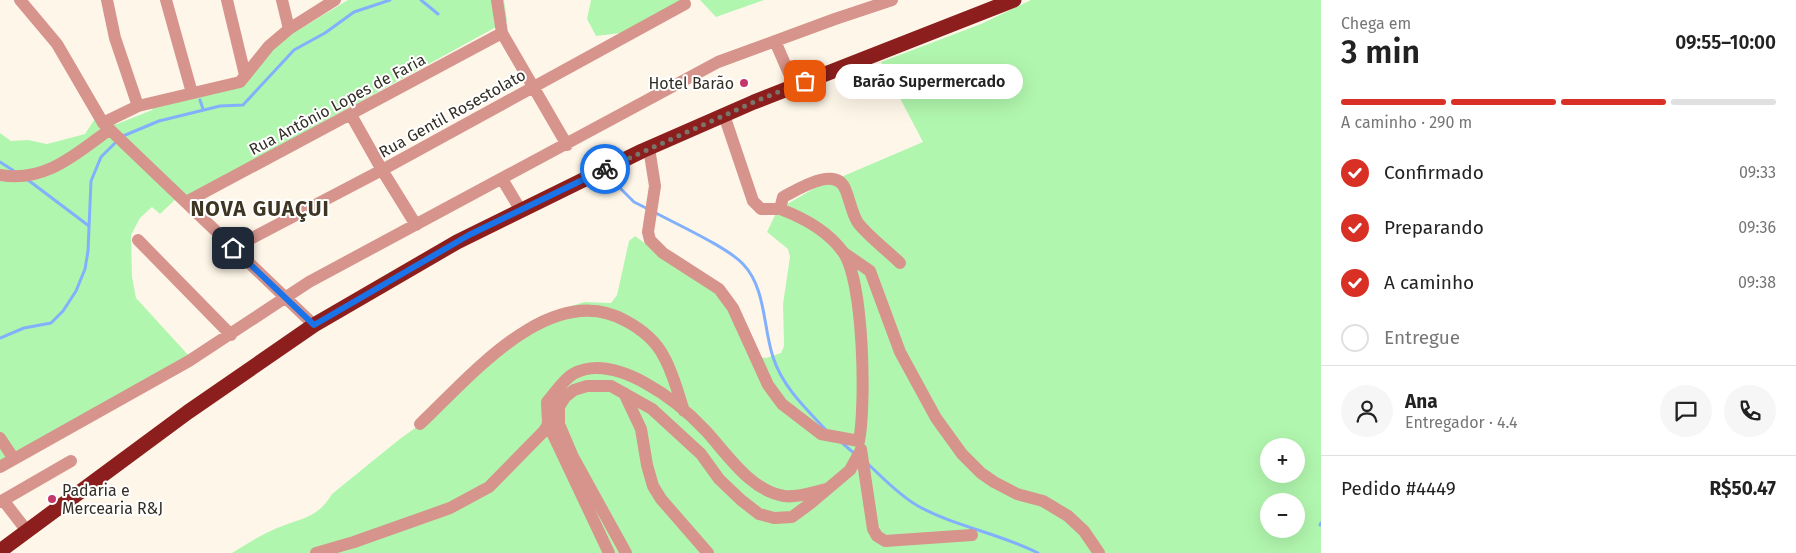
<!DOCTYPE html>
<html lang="pt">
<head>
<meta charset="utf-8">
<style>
  :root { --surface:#fff; --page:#f6f6f6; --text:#222; --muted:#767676; --line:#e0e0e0; --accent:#d93025 }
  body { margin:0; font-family:"Fira Sans",sans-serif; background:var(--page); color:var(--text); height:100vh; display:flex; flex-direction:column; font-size:19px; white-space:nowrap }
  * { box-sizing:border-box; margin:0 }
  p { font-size:16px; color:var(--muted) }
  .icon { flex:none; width:28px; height:28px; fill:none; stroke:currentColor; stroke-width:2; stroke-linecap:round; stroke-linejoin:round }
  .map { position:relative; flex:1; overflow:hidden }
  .side { display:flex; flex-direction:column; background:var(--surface); width:475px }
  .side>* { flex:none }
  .buttons { position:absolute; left:1260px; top:438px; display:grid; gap:10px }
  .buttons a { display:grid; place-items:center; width:45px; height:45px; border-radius:50%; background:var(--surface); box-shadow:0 5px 20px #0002; font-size:25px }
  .pin { position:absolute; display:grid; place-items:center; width:42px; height:42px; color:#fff; margin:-21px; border-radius:10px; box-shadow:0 2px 8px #0006 }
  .courier { position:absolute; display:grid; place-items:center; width:50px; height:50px; margin:-25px; border:4px solid #1a73e8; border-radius:50%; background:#fff; color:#222; box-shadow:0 1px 6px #0007 }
  .bubble { position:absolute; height:35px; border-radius:18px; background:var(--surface); box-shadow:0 5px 20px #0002; font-size:16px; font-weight:600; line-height:35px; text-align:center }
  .headline em { font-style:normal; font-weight:600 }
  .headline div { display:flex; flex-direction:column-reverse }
  .headline { display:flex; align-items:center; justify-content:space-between; height:85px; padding:0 20px }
  h1 { font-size:32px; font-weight:600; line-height:38px }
  .bar { display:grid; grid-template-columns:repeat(4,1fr); gap:8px 5px; align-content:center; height:60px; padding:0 20px }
  .bar i { height:6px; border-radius:4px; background:var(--line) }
  .bar .on { background:var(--accent) }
  .bar p { grid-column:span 4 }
  .line { display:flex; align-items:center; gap:12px; padding:0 20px; border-top:1px solid var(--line) }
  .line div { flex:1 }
  .round { display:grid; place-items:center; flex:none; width:52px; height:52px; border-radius:26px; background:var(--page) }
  ol { padding:0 20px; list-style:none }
  li { display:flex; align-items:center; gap:15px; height:55px }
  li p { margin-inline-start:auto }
  li .icon { padding:5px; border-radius:50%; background:var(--accent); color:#fff; stroke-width:4 }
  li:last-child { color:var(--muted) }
  li i { width:28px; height:28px; border:2px solid var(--line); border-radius:50% }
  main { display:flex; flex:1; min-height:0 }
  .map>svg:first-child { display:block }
  .green { fill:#b1f6ae; fill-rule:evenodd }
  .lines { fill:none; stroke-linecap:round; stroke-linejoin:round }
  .stream { stroke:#82b0fc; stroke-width:3 }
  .minor { stroke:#d6948c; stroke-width:12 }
  .highway { stroke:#8c1f1d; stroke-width:15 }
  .done { stroke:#7a756a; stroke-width:5; stroke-dasharray:0 9 }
  .route { stroke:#1a73e8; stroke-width:6 }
  .poi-dot { fill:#c43768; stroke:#fff; stroke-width:2 }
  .labels { text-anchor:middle; stroke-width:4; stroke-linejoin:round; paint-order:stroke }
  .poi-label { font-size:16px; fill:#332f26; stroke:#fff; text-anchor:end }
  .street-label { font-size:16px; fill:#332f26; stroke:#fff }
  .district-label { font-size:21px; font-weight:bold; letter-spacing:1px; fill:#3e3522; stroke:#fff }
</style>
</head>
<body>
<main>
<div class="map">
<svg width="1321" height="553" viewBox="0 0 1321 553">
  <rect width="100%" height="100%" fill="#fef7e9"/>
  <path class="green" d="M348,0H504L507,21L194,193L177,198L160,214L152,207L140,218L131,235L132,277L136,298L190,357L0,462V133L11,141L28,140L47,144L85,134L98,114L117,124L152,110L153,107L243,83L280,41Z
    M591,0H682L629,32L596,36L587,19Z
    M700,0H764L716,17Z
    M1031,0H1321V553H232C246,544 261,535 277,528C301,518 317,519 332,494L401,438L438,412L490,356L550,313L584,302L611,303L617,295L629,241L635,236C658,254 685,267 708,285C731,303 744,333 759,357L766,358L781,353L784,346L783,304L790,257L788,249L767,232L777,211L789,203L813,189L923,142L881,62L981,24ZM1269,446H1296V474H1269ZM1269,501H1296V529H1269Z"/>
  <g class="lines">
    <path class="stream" d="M421,0L438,14
      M200,100L203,109
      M123,136L159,121L220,106L243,105L294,50L325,33L354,12L390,0
      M0,162L14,171
      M28,180L89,226
      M612,180L634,202L648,209
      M654,212C676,224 727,247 743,264C766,288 763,327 773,357C782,386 806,409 826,430
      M0,338L24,328L51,323L63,311L76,291L85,269L88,251L91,181L101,157L118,140
      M841,442L855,454
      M868,464C883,478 900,496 918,506C956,527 999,533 1038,553
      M1320,525L1321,523"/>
    <path class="minor" d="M20,0L57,44L103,123L314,325
      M107,0L115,38L138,106
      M166,0L192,93
      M227,0L245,75
      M282,0L289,29
      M497,0L502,33L567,145
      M775,41L794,85
      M351,115L382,170L416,225
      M724,115L753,201L761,209H780
      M103,123L138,106L240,82L269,46L289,29L335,0
      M649,148L655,186L648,232L650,240L663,253L719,289L733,308L768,385L782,404L821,434L859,441C866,405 864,281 843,252C828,231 804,218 780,209L783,197C799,189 837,164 846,191C850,201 852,214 858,223C870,238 887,250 900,263
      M0,175C45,183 76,154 109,130
      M502,179L520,209
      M186,202L502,33
      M138,240L231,335
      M233,248L382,170L685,4
      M844,253L870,271L900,352L936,418L962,454L981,473L994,482L1017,494L1043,501L1068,516L1084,531L1099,553
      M624,393L641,429L647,465L653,486L661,499L708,553
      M559,405V424L573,457L626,553
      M420,424C469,378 551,278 626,321C641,329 656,341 664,357C673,373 678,393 684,411
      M0,438L14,459
      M861,449L873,529L877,536L885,541L972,535
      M0,467L189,361L309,282L718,62L835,19L892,0
      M3,500L27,531
      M0,502L71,461
      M316,553L354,542L450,508L489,487L544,431L565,397L574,390L587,386H611L652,409L701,454L719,479L741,500L759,514L774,518L792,517L811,503L850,470L861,450
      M609,553L548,424L547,402C555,393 563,380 573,374C615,351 679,402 706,431C727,454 751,491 784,496C797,498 813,492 826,489"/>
    <path class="highway" d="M0,551L188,412L314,325L457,242L642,151L754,102L1014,0"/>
  </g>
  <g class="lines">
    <path class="done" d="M605,169L754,102L805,81"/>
    <path class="route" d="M233,248L314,325L469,235L605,169"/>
  </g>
  <g class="poi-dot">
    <circle cx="744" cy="83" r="5"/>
    <circle cx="52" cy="499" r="5"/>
  </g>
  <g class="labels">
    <g class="poi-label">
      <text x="734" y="89">Hotel Barão</text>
      <text x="62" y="496" text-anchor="start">Padaria e<tspan x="62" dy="18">Mercearia R&amp;J</tspan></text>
    </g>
    <g class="street-label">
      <text transform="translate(337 104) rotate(-28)" y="6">Rua Antônio Lopes de Faria</text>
      <text transform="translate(452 113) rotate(-29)" y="6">Rua Gentil Rosestolato</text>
    </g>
    <g class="district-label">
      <text x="260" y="216">NOVA GUAÇUI</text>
    </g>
  </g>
</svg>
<div class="buttons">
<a>+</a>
<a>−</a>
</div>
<div class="pin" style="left:805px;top:81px;background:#ea580c"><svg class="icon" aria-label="bag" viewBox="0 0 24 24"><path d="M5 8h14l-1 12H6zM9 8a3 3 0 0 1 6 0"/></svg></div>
<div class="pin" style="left:233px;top:248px;background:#1f2937"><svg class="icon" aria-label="home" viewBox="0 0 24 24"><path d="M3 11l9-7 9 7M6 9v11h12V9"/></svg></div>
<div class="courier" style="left:605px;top:169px"><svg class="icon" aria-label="bike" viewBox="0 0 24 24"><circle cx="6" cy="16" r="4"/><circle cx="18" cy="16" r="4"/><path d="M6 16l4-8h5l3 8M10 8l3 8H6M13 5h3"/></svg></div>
<div class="bubble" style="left:835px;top:64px;width:188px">Barão Supermercado</div>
</div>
<section class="side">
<div class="headline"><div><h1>3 min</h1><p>Chega em</p></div><em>09:55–10:00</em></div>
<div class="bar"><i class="on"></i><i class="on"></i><i class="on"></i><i></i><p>A caminho · 290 m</p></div>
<ol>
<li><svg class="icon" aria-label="check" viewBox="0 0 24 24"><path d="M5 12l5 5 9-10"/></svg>Confirmado<p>09:33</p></li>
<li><svg class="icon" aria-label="check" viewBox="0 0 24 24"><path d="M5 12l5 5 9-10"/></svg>Preparando<p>09:36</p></li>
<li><svg class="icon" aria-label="check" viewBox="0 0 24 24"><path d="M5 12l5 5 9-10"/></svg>A caminho<p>09:38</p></li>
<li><i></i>Entregue</li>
</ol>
<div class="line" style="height:90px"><a class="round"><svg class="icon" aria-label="person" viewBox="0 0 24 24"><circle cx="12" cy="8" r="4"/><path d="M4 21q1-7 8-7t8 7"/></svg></a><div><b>Ana</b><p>Entregador · 4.4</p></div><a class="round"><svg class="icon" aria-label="chat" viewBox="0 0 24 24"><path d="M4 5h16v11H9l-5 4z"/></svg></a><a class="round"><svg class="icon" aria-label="phone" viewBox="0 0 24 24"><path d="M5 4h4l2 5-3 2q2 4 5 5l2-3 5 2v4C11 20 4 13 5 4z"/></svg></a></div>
<div class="line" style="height:65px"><div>Pedido #4449</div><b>R$50.47</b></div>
</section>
</main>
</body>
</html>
